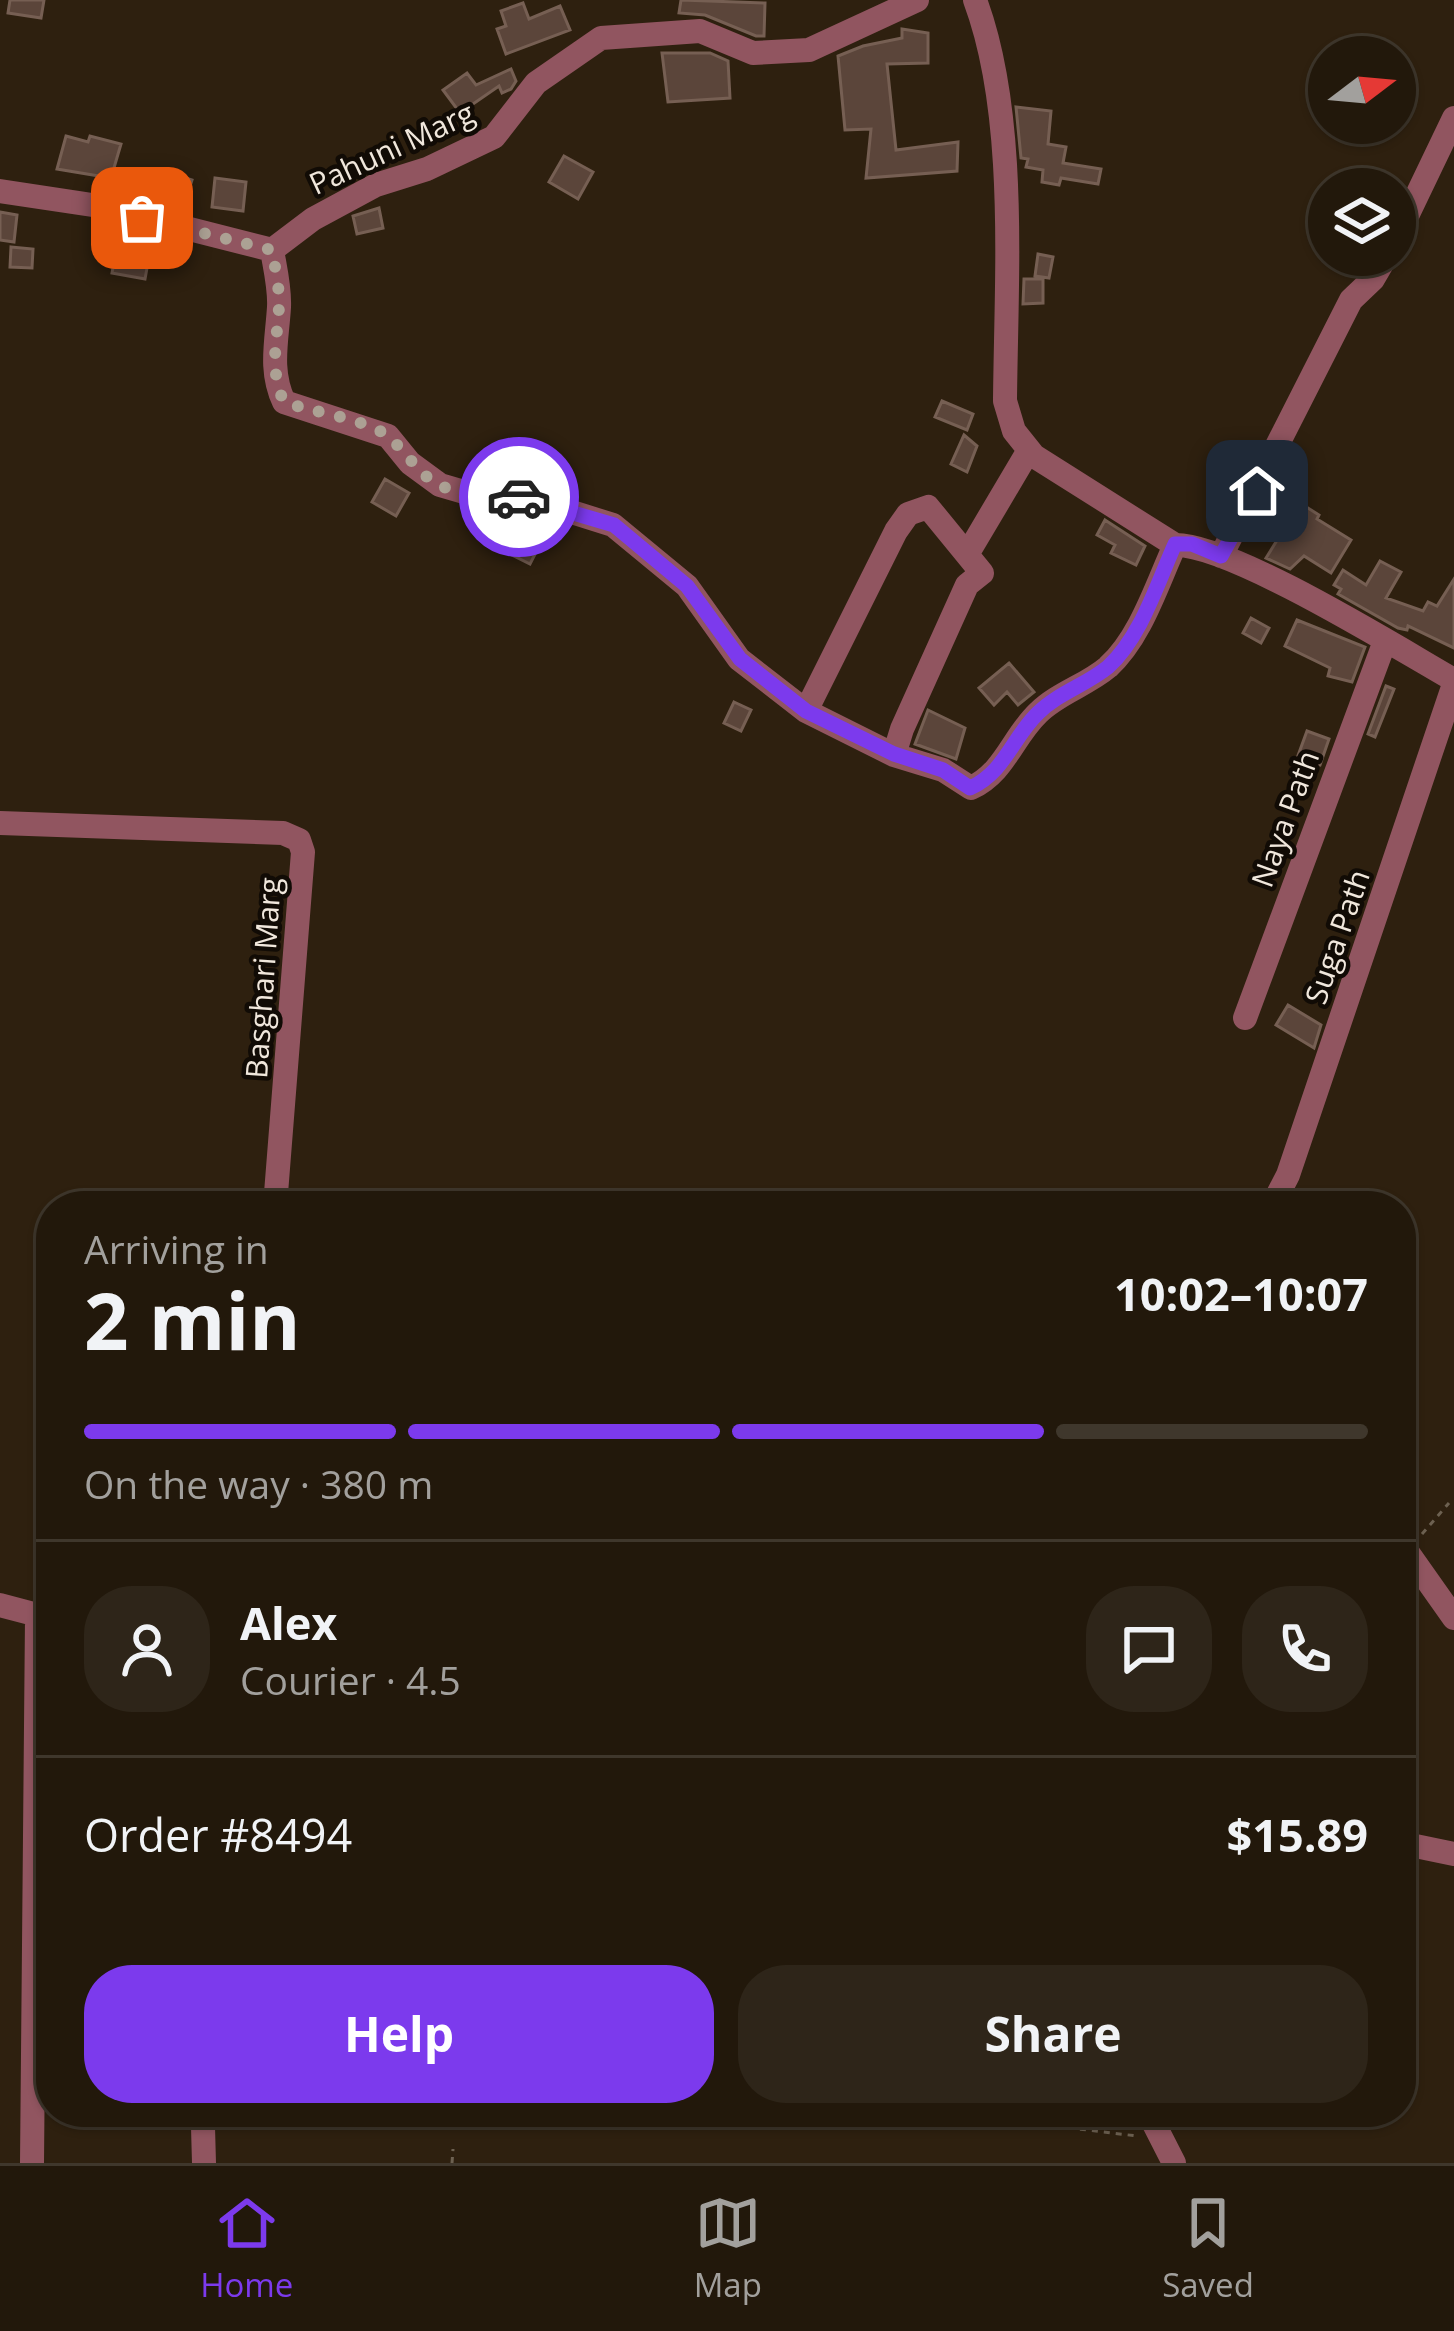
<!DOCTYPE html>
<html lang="en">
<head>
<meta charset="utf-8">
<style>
  :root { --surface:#22180b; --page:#2e2519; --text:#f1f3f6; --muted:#a2a09d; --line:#3f372c; --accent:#7c3aed }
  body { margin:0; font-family:"Open Sans",sans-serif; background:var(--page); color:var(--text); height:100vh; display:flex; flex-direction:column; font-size:45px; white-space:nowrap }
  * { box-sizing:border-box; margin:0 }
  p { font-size:39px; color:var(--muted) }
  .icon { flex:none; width:66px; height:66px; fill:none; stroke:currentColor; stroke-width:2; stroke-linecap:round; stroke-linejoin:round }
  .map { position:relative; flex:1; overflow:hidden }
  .details { position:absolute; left:36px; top:1191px; width:1380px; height:936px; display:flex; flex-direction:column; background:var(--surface); border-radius:48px; box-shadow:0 3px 9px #0004,0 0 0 3px var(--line) }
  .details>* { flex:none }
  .needle { width:78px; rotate:74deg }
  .controls { position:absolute; left:1308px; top:36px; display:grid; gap:24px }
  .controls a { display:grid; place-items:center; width:108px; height:108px; border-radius:50%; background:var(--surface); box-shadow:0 3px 9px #0004,0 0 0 3px var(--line); font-size:60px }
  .pin { position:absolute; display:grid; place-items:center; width:102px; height:102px; color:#fff; margin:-51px; border-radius:24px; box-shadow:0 6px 18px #0006 }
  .courier { position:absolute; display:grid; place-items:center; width:120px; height:120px; margin:-60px; border:9px solid #7c3aed; border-radius:50%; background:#fff; color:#222; box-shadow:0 3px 15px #0007 }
  .summary em { font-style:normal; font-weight:700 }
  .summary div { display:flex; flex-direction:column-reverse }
  .summary { display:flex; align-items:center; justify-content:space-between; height:204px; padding:0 48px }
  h1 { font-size:78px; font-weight:700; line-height:90px }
  .bar { display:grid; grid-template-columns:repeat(4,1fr); gap:18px 12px; align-content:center; height:144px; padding:0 48px }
  .bar i { height:15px; border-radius:9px; background:var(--line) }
  .bar .selected { background:var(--accent) }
  .bar p { grid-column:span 4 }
  .line { display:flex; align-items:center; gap:30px; padding:0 48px; border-top:3px solid var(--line) }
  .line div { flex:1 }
  .round { display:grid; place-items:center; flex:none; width:126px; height:126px; border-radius:48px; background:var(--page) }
  .button { display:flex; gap:24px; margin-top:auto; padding:24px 48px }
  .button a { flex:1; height:138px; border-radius:48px; background:var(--accent); color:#fff; font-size:48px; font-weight:700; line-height:138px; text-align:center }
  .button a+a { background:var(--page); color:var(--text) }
  .dock { display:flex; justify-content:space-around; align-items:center; height:168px; border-top:3px solid var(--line); background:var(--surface); font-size:33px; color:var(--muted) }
  .dock a { display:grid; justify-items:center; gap:6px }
  .dock .selected { color:var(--accent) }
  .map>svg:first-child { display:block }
  .building { fill:#5b453a; stroke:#765f53; stroke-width:3 }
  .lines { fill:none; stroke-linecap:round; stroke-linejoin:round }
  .path { stroke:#6d6151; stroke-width:3; stroke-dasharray:6 6; stroke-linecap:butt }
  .minor { stroke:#915560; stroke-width:24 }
  .done { stroke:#aca194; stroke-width:12; stroke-dasharray:0 21.6 }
  .route { stroke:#7c3aed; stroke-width:15 }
  .labels { text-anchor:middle; stroke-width:9; stroke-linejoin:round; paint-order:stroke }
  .street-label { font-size:30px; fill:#f0e7dc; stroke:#110b05 }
</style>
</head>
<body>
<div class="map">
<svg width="1454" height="2163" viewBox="0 0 1454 2163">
  <rect width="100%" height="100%" fill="#2e200f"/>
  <path class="building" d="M10,0H44L41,18L8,13Z
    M681,0L765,3L764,36H756L705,15L679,13Z
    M523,3L529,19L560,6L570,30L506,54L497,29L506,26L501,11Z
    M902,29L928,33V63L887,64L896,150L958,142L957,171L866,178L871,129L845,130L838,56L863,46L902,38Z
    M662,53H710L728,61L730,98L668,102Z
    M511,69L516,81L511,89L502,93L499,86L460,113L443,90L467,73L476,85Z
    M1016,107L1051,111L1048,144L1066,147L1063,163L1101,169L1098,184L1061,178L1059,185L1042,182L1043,170L1026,167L1028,159L1021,158Z
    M66,136L88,142L90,136L121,144L111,178L57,169Z
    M564,156L593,172L578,199L549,182Z
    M164,171L192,180L183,210L130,197L134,178L161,183Z
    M215,178L246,182L243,211L212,207Z
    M379,208L383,228L357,234L353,216Z
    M0,212L17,215L14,242L0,240Z
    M119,235L152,241L145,279L112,273Z
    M11,247L33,249L32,268L10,267Z
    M1038,254L1053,257L1049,278L1035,276Z
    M1024,279H1043V303L1023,304Z
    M942,401L973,414L967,430L935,417Z
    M964,435L977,446L967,472L951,464Z
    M385,479L409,493L396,516L372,502Z
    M1300,503L1319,515L1317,519L1351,540L1331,573L1304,556L1290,569L1266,558Z
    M521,513L549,527L530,564L502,550Z
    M1105,520L1145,546L1136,565L1111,553L1115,545L1097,535Z
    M1380,561L1401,572L1386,598L1423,611L1428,602L1437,606L1454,579V648L1408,626L1407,630L1398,628L1338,594L1341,589L1334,585L1343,570L1366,585Z
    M1251,618L1269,628L1261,643L1243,633Z
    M1297,620L1365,647L1352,682L1328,676L1330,668L1285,646Z
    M1009,663L1034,692L1018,705L1007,692L994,705L979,688Z
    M1386,686L1394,689L1375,737L1368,734Z
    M734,702L751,710L741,731L724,723Z
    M928,710L965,728L956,759L915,744Z
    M1307,731L1329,739L1320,765L1315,764L1309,778L1292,772Z
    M1288,1005L1321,1025L1314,1048L1276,1025Z"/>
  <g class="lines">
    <path class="path" d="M1422,1534L1449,1503
      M937,2112L1137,2136
      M452,2163L453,2149"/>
    <path class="minor" d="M975,0C1018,115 1006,278 1005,401L1014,431L1034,456L1175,545C1231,544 1398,648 1454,680
      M0,191L99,206L272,250L313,219L376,185L427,169L494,137L536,83L601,38L700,31L753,53L809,50L917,0
      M1395,241L1454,118
      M272,250C275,268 280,288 279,307C277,341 269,370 284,402L388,436L410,463L440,485L464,492L505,491L613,525L687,586L739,659L806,711L894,755L943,770L971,788C1005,772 1012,738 1038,713C1058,693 1087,685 1108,667C1141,637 1157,584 1175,545
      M968,553L1029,450
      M1221,556L1351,300L1373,279L1387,255
      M806,711L896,531L908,514L928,507L982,573L967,585L902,729L894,755
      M0,823L283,833L299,840L303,852L275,1206
      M1245,1018L1385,641
      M1272,1206L1288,1175L1454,684
      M1401,1543L1454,1618
      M0,1605L49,1618
      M1401,1843L1454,1854
      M1148,2112L1174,2163
      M203,2127L204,2163
      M32,2163L37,1617"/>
  </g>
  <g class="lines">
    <path class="done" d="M142,218L272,250C275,268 280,289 279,307C277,341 269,370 284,402C312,412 369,419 390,438C407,453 417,472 437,484C463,498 492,487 519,497"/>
    <path class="route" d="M519,497L614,525L687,586L740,659L806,711L894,754L943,770L970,788C1005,772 1012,738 1038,713C1058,693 1086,685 1108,667C1141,637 1157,584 1175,544H1192L1221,556L1257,491"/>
  </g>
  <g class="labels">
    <g class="street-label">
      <text transform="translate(392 149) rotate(-25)" y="10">Pahuni Marg</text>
      <text transform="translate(1286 819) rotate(-70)" y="10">Naya Path</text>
      <text transform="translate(1338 937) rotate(-71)" y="10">Suga Path</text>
      <text transform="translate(264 978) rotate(-86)" y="10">Basghari Marg</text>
    </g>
  </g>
</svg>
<div class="controls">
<a><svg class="needle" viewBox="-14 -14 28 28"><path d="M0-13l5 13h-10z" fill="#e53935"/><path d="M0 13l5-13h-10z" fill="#a2a09d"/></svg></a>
<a><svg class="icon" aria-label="layers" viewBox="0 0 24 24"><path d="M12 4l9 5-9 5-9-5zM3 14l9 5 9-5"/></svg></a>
</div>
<div class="pin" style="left:142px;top:218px;background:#ea580c"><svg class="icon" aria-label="bag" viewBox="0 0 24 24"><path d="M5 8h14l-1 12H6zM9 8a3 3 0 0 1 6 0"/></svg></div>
<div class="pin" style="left:1257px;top:491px;background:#1f2937"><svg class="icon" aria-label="home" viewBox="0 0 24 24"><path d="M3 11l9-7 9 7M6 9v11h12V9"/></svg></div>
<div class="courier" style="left:519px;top:497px"><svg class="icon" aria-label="car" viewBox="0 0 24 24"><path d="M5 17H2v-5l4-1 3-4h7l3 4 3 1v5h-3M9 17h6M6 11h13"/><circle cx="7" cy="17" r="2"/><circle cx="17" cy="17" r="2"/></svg></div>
<section class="details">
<div class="summary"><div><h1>2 min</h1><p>Arriving in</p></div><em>10:02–10:07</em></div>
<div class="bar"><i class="selected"></i><i class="selected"></i><i class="selected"></i><i></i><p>On the way · 380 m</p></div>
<div class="line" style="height:216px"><a class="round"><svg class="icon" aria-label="person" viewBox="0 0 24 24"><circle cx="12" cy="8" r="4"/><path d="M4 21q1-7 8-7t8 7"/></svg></a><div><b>Alex</b><p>Courier · 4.5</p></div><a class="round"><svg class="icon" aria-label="chat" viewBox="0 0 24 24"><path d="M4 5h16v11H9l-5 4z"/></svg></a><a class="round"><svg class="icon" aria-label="phone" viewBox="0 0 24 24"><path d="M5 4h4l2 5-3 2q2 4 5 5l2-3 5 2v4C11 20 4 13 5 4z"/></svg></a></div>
<div class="line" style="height:156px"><div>Order #8494</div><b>$15.89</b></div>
<div class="button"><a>Help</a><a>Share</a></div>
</section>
</div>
<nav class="dock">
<a class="selected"><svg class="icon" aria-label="home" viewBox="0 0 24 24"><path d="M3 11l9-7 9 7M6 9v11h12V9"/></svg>Home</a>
<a><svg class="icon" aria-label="map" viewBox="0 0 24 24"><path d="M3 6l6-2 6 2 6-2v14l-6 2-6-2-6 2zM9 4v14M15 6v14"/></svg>Map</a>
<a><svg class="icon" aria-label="saved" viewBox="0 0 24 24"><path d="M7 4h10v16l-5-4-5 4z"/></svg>Saved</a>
</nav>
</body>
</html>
